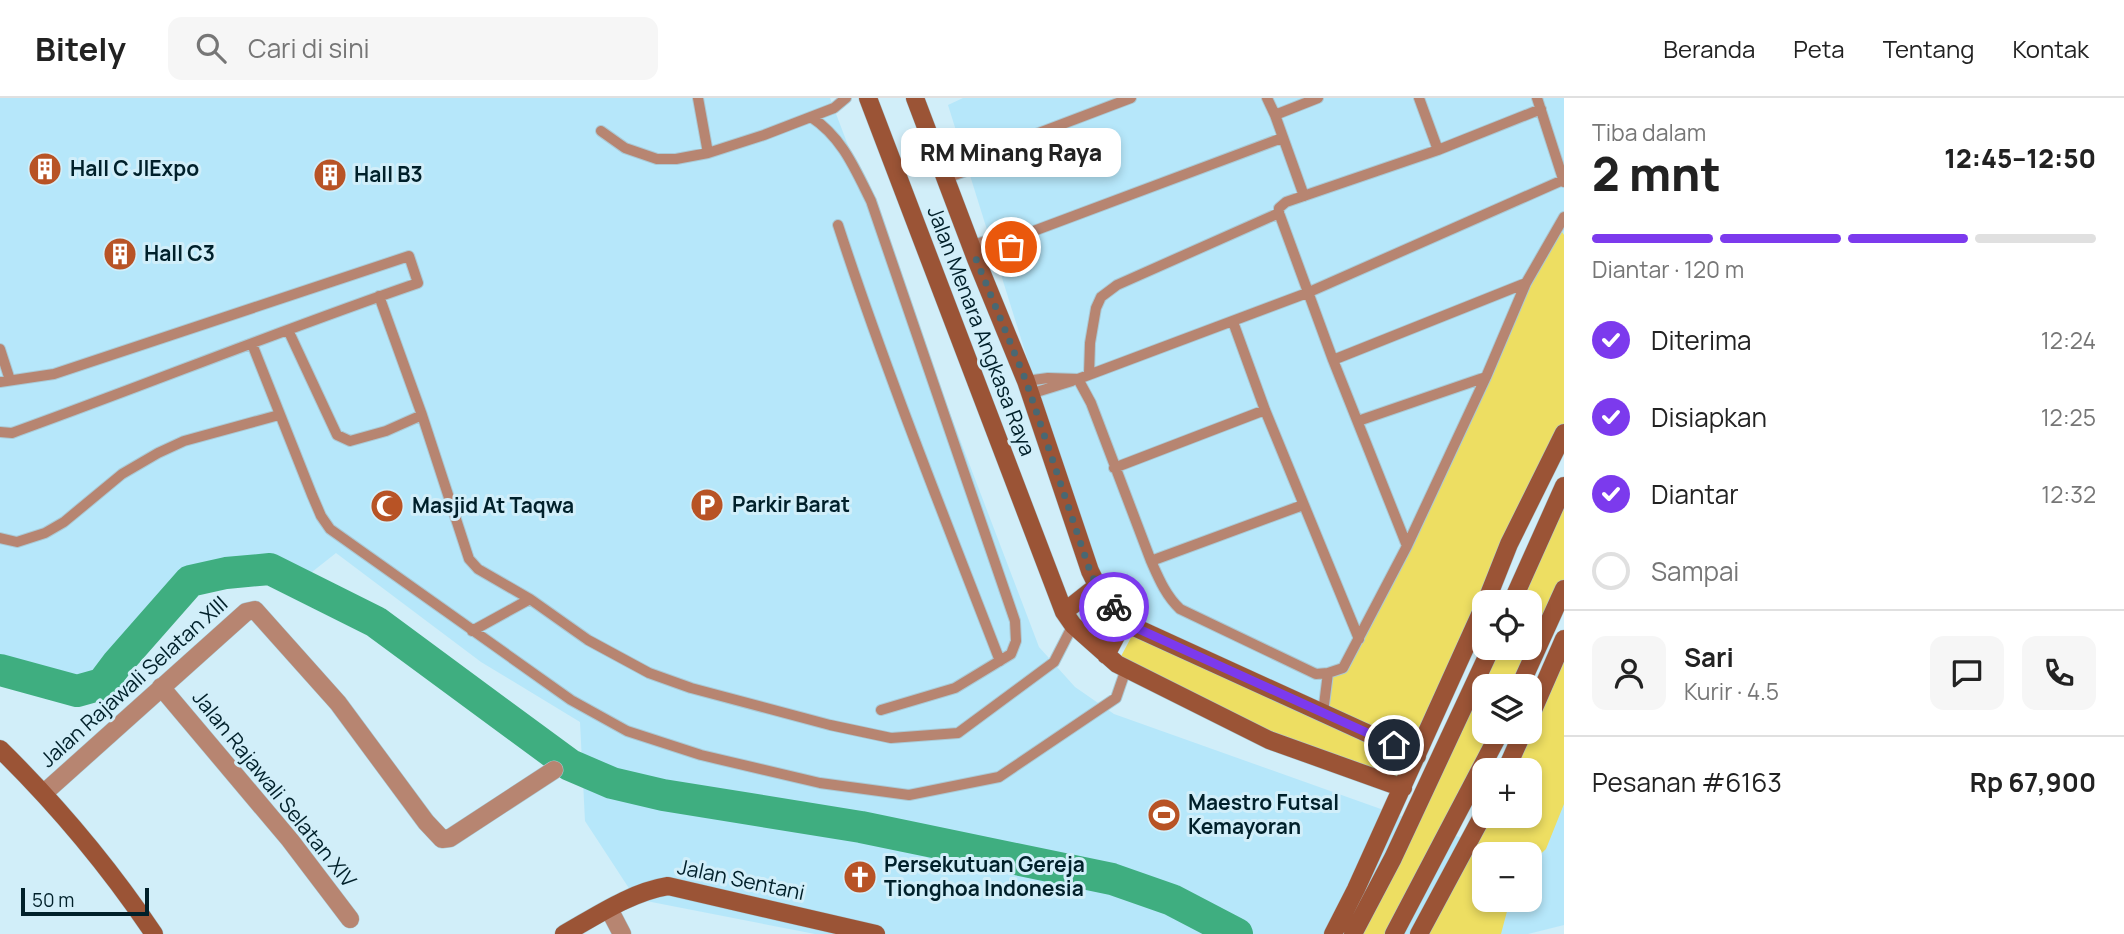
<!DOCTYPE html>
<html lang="id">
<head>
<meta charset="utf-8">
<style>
  :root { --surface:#fff; --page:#f6f6f6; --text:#222; --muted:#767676; --line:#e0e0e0; --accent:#7c3aed }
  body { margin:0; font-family:Manrope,sans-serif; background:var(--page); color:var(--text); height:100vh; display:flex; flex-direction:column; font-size:26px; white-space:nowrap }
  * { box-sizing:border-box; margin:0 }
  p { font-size:23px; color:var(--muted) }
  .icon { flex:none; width:38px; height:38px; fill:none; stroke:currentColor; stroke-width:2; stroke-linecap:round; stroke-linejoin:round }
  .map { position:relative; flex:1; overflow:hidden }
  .panel { display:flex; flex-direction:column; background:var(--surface); width:560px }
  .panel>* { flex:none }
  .buttons { position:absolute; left:1472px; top:492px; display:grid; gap:14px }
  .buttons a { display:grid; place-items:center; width:70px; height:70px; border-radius:14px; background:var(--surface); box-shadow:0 4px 10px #0003; font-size:35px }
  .scale { position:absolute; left:21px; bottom:18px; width:128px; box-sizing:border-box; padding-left:7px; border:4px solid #00202a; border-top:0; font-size:19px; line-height:24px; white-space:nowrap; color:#00202a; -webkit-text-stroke:5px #d1eef9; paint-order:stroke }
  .pin { position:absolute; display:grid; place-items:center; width:60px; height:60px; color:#fff; margin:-30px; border:4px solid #fff; border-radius:50%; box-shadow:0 2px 7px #0007 }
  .courier { position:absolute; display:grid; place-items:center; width:70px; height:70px; margin:-35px; border:5px solid #7c3aed; border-radius:50%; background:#fff; color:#222; box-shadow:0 2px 9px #0007 }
  .bubble { position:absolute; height:49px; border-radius:14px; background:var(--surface); box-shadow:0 4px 10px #0003; font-size:23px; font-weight:800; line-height:49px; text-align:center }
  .overview em { font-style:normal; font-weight:800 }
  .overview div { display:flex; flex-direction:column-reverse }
  .overview { display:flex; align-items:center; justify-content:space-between; height:119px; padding:0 28px }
  h1 { font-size:46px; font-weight:800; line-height:52px }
  .bar { display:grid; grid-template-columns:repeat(4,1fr); gap:10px 7px; align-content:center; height:84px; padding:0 28px }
  .bar i { height:9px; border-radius:5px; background:var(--line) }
  .bar .active { background:var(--accent) }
  .bar p { grid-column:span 4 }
  .line { display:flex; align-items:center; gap:18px; padding:0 28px; border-top:2px solid var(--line) }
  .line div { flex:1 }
  .round { display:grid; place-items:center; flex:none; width:74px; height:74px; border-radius:14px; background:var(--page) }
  ol { padding:0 28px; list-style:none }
  li { display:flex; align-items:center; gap:21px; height:77px }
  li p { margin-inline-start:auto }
  li .icon { padding:7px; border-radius:50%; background:var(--accent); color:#fff; stroke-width:4 }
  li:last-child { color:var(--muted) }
  li i { width:38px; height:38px; border:4px solid var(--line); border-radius:50% }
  header { display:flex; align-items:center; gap:42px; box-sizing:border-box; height:98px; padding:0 35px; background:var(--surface); border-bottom:2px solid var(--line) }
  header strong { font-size:33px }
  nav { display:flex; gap:38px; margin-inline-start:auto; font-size:24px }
  .search { width:490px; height:63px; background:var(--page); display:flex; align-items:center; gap:18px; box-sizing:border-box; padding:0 24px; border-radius:14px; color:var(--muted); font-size:26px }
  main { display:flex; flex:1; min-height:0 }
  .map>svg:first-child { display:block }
  .built { fill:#b6e7fa; fill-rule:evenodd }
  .green { fill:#edde62 }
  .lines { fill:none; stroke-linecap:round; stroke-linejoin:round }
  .river { stroke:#3fae80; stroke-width:32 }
  .lane-casing { stroke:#abc9d4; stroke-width:12 }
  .street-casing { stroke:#abc9d4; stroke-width:19 }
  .secondary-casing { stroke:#abc9d4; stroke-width:19 }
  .lane { stroke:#b78571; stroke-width:10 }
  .street { stroke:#b78571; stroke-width:18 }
  .secondary { stroke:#9b5436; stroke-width:18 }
  .done { stroke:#496872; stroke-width:7; stroke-dasharray:0 12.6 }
  .route { stroke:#7c3aed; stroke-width:9 }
  .labels { text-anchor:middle; stroke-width:6; stroke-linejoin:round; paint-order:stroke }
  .poi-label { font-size:21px; font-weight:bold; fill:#00202a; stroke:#d1eef9; text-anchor:start }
  .street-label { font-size:21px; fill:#00202a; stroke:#d1eef9 }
</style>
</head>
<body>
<header>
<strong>Bitely</strong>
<div class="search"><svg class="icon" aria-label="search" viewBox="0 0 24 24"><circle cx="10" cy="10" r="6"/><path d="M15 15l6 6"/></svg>Cari di sini</div>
<nav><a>Beranda</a><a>Peta</a><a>Tentang</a><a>Kontak</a></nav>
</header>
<main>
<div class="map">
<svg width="1564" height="836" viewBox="0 0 1564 836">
  <rect width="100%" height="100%" fill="#d1eef9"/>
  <path class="built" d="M0,0H830L1039,549L1075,589L1114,616L1493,751L1530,718V672L1564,575V827L1528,836H815L636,801L585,723L580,624L481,564L336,455L298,485L270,471L226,475L190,483L102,586L74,592L0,572ZM1484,756H1530V802H1484Z
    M963,0H1564V337L1417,658L1133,527L1098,487L948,7Z"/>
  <path class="green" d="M1559,129L1564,137V335L1403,690L1269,642L1118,564L1135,532L1323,615L1329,576L1343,571Z
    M1564,387V490L1520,588H1484V634H1500L1394,836H1353L1491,550H1530V504H1512Z
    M1564,543V706L1546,751L1530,766V756H1484V802H1510L1501,836H1419L1484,718H1530V672H1506L1530,634V620Z"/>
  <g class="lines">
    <path class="river" d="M0,572L77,593L102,586L117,566L190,483L226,475L270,471L376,524L570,667L612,685L663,697L861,729L1112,781L1172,802L1237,836"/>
    <defs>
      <path id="lane" d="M698,0L708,55
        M1267,0L1275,17L1304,98
        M1419,0L1438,52
        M1537,0L1564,84
        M1275,17L1318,0
        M811,19C842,39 855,71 871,103L1015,523L1016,543L1011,556L955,590L881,612
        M601,33L625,50L657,61H676L708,55L764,37L834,10L846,0
        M940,64L969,55L994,52L1131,0
        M946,80L974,70L994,52
        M1563,82L1307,195L1078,281L1091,305L1151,463C1159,481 1166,498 1180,511L1316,576L1328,575L1343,570L1407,448L1486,279L1526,185L1564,119
        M838,127C886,274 944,418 1000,563
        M971,148L1006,136L1023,137L1282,40
        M976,161L1011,149L1023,137
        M379,198L422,317
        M1233,224L1265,312L1359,541
        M288,232L337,337L350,343L386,333L422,317L469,461L478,471L530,501L588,542L649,575L691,590L830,627L891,640L958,635L1054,564L1073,527
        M252,246L312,397L321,418L330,431L571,602L627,633L701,657L820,685L909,697L999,679L1116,600L1126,571
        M0,251L10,282
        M1333,262L1526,185
        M1089,276L1090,245L1096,210L1101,199L1117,187L1279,115
        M1026,283L1048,280L1078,281
        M0,284L54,276L409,158L418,185C281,232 148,286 12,335L0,334
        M1030,296L1072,283
        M1358,323L1486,279
        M1114,370L1265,312
        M0,440L17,444L45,435L64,424L122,376L158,355L184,343L279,317
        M1407,448L1333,262L1279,115V110L1286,104L1438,52L1541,11
        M1151,463L1303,407
        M472,533L530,501
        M1323,615L1328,575"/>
      <path id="street" d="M161,589L290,742L350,821
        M44,695L246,514L255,512L338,605L426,724L442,741L450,740L554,672
        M609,811L622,836"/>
      <path id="secondary" d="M868,0L1064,514L1073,527L1117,566L1269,642L1403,690
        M915,0L976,161L1026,283L1090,473C1100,495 1115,511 1132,528L1417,658
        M1486,504L1509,446L1564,335
        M1512,504L1564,388
        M1064,514L1097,488
        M1106,557L1125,521
        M1520,588L1564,491
        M1530,619L1564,541
        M0,651C58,708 109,769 154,836
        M1506,672L1523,634
        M564,836C596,818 631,794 668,788L876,836
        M1333,836L1356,791L1484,508
        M1353,836L1393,760L1491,550
        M1394,836L1500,634
        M1419,836L1484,715"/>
    </defs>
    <use href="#lane" class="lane-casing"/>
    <use href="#street" class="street-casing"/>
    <use href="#secondary" class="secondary-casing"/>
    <use href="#lane" class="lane"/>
    <use href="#street" class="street"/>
    <use href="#secondary" class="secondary"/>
  </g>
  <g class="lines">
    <path class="done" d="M1011,149L976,161L1026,283L1090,473L1097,488L1114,509"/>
    <path class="route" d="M1114,509L1132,528L1394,647"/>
  </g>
  <defs>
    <symbol id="building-disc" viewBox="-11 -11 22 22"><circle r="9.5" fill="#b85325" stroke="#d1eef9"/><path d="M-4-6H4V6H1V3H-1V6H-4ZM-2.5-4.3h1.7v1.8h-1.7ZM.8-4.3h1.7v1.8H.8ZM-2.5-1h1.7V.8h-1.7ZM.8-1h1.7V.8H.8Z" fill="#fff"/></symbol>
    <symbol id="parking-disc" viewBox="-11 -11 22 22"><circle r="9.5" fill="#b85325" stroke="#d1eef9"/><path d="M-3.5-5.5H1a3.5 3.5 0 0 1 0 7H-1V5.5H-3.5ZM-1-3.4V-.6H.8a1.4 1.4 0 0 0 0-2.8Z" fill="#fff"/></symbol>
    <symbol id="mosque-disc" viewBox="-11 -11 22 22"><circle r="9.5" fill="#b85325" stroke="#d1eef9"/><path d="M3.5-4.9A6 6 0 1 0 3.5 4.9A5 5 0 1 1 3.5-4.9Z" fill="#fff"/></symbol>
    <symbol id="stadium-disc" viewBox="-11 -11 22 22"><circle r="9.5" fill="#b85325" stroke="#d1eef9"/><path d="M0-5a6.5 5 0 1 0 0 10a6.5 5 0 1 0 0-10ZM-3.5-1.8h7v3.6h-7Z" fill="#fff"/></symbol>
    <symbol id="church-disc" viewBox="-11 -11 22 22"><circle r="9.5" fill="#b85325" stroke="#d1eef9"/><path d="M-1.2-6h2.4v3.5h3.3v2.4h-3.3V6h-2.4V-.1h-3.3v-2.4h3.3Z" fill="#fff"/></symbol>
  </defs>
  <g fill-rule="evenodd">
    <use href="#building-disc" x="26" y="52" width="38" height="38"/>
    <use href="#building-disc" x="311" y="58" width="38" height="38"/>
    <use href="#building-disc" x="101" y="137" width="38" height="38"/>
    <use href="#parking-disc" x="688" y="388" width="38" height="38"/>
    <use href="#mosque-disc" x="368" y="389" width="38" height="38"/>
    <use href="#stadium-disc" x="1145" y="698" width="38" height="38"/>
    <use href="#church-disc" x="841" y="760" width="38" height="38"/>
  </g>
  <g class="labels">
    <g class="poi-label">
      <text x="70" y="78">Hall C JIExpo</text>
      <text x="354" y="84">Hall B3</text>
      <text x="144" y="163">Hall C3</text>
      <text x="732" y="414">Parkir Barat</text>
      <text x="412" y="415">Masjid At Taqwa</text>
      <text x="1188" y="712">Maestro Futsal<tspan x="1188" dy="24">Kemayoran</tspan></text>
      <text x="884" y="774">Persekutuan Gereja<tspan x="884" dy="24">Tionghoa Indonesia</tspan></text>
    </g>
    <g class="street-label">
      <text transform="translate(981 233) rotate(69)" y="7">Jalan Menara Angkasa Raya</text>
      <text transform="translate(134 584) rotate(-42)" y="7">Jalan Rajawali Selatan XIII</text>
      <text transform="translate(274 691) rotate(51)" y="7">Jalan Rajawali Selatan XIV</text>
      <text transform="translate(741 782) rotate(12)" y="7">Jalan Sentani</text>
    </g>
  </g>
</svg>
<div class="buttons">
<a><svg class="icon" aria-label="locate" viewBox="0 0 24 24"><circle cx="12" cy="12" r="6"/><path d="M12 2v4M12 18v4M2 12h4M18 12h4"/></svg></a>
<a><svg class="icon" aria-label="layers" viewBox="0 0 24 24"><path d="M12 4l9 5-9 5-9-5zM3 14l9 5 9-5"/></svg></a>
<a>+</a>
<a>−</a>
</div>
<div class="scale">50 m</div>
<div class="pin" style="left:1011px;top:149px;background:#ea580c"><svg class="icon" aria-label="bag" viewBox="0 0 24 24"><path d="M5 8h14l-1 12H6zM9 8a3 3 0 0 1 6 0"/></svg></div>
<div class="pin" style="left:1394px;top:647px;background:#1f2937"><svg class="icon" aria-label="home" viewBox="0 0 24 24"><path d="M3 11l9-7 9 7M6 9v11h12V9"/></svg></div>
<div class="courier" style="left:1114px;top:509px"><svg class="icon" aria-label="bike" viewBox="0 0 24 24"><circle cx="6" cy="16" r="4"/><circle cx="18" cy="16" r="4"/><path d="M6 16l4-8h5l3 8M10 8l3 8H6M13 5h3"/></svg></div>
<div class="bubble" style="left:901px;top:30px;width:220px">RM Minang Raya</div>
</div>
<section class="panel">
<div class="overview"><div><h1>2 mnt</h1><p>Tiba dalam</p></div><em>12:45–12:50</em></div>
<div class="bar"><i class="active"></i><i class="active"></i><i class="active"></i><i></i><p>Diantar · 120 m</p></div>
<ol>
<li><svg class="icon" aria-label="check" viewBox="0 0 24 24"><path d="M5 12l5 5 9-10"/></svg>Diterima<p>12:24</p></li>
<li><svg class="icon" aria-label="check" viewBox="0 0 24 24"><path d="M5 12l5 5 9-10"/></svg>Disiapkan<p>12:25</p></li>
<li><svg class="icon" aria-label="check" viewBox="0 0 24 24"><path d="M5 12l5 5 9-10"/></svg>Diantar<p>12:32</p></li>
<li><i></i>Sampai</li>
</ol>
<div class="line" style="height:126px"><a class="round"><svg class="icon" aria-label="person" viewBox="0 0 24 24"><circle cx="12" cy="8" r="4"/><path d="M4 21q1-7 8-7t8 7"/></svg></a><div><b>Sari</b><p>Kurir · 4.5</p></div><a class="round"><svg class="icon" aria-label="chat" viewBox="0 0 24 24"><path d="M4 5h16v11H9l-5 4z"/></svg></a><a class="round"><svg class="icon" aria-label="phone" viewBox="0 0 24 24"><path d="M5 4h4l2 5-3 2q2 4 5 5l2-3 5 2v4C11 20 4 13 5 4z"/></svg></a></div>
<div class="line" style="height:91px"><div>Pesanan #6163</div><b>Rp 67,900</b></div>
</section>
</main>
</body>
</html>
